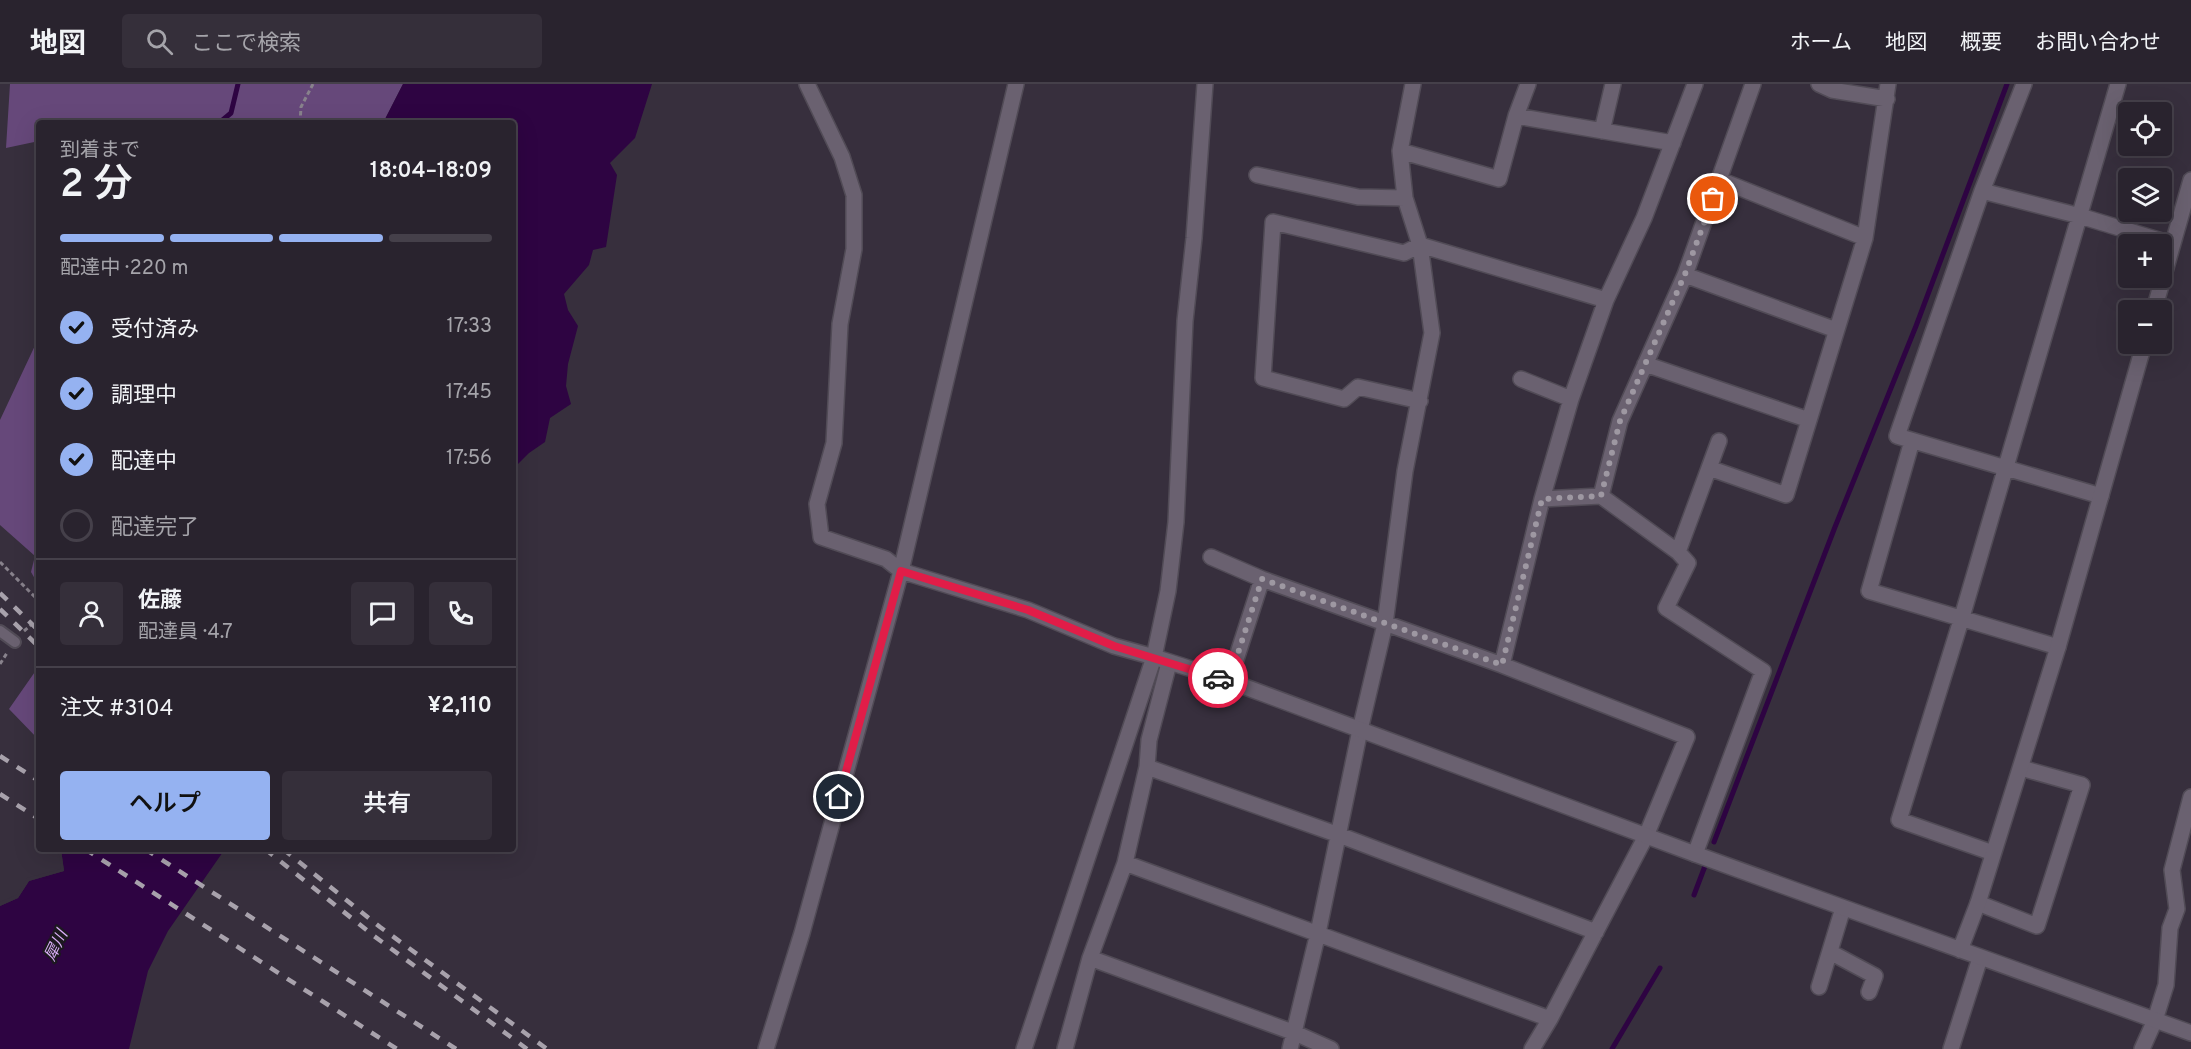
<!DOCTYPE html>
<html lang="ja">
<head>
<meta charset="utf-8">
<style>
  :root { --surface:#29232e; --page:#352f3a; --text:#f1f3f6; --muted:#a5a4aa; --line:#45404a; --accent:#95b2f1 }
  body { margin:0; font-family:Overpass,"Noto Sans JP",sans-serif; background:var(--page); color:var(--text); height:100vh; display:flex; flex-direction:column; font-size:22px; white-space:nowrap }
  * { box-sizing:border-box; margin:0 }
  p { font-size:20px; color:var(--muted) }
  .icon { flex:none; width:33px; height:33px; fill:none; stroke:currentColor; stroke-width:2; stroke-linecap:round; stroke-linejoin:round }
  .map { position:relative; flex:1; overflow:hidden }
  .drawer { position:absolute; left:36px; top:36px; width:480px; height:732px; display:flex; flex-direction:column; background:var(--surface); border-radius:6px; box-shadow:0 6px 24px #0002,0 0 0 2px var(--line) }
  .drawer>* { flex:none }
  .fabs { position:absolute; left:2118px; top:18px; display:grid; gap:12px }
  .fabs a { display:grid; place-items:center; width:54px; height:54px; border-radius:6px; background:var(--surface); box-shadow:0 6px 24px #0002,0 0 0 2px var(--line); font-size:30px }
  .pin { position:absolute; display:grid; place-items:center; width:51px; height:51px; color:#fff; margin:-26px; border:3px solid #fff; border-radius:50%; box-shadow:0 2px 6px #0007 }
  .courier { position:absolute; display:grid; place-items:center; width:60px; height:60px; margin:-30px; border:4px solid #e11d48; border-radius:50%; background:#fff; color:#222; box-shadow:0 2px 8px #0007 }
  .summary em { font-style:normal; font-weight:600 }
  .summary div { display:flex; flex-direction:column-reverse }
  .summary { display:flex; align-items:center; justify-content:space-between; height:102px; padding:0 24px }
  h1 { font-size:39px; font-weight:600; line-height:45px }
  .bar { display:grid; grid-template-columns:repeat(4,1fr); gap:9px 6px; align-content:center; height:72px; padding:0 24px }
  .bar i { height:8px; border-radius:4px; background:var(--line) }
  .bar .on { background:var(--accent) }
  .bar p { grid-column:span 4 }
  .line { display:flex; align-items:center; gap:15px; padding:0 24px; border-top:2px solid var(--line) }
  .line div { flex:1 }
  .round { display:grid; place-items:center; flex:none; width:63px; height:63px; border-radius:6px; background:var(--page) }
  ol { padding:0 24px; list-style:none }
  li { display:flex; align-items:center; gap:18px; height:66px }
  li p { margin-inline-start:auto }
  li .icon { padding:6px; border-radius:50%; background:var(--accent); color:#111; stroke-width:4 }
  li:last-child { color:var(--muted) }
  li i { width:33px; height:33px; border:3px solid var(--line); border-radius:50% }
  .button { display:flex; gap:12px; margin-top:auto; padding:12px 24px }
  .button a { flex:1; height:69px; border-radius:6px; background:var(--accent); color:#111; font-size:24px; font-weight:600; line-height:69px; text-align:center }
  .button a+a { background:var(--page); color:var(--text) }
  header { display:flex; align-items:center; gap:36px; box-sizing:border-box; height:84px; padding:0 30px; background:var(--surface); border-bottom:2px solid var(--line) }
  header strong { font-size:28px }
  nav { display:flex; gap:33px; margin-inline-start:auto; font-size:21px }
  .search { width:420px; height:54px; background:var(--page); display:flex; align-items:center; gap:15px; box-sizing:border-box; padding:0 21px; border-radius:6px; color:var(--muted); font-size:22px }
  .map>svg:first-child { display:block }
  .green { fill:#66487a }
  .water { fill:#2e0442 }
  .pier { fill:#372f3d }
  .lines { fill:none; stroke-linecap:round; stroke-linejoin:round }
  .stream { stroke:#2e0442; stroke-width:5 }
  .service-casing { stroke:#514b56; stroke-width:14 }
  .minor-casing { stroke:#514b56; stroke-width:18 }
  .tertiary-casing { stroke:#514b56; stroke-width:18 }
  .path { stroke:#88828c; stroke-width:3; stroke-dasharray:4.5 3; stroke-linecap:butt }
  .service { stroke:#6a6170; stroke-width:10 }
  .minor { stroke:#6a6170; stroke-width:15 }
  .tertiary { stroke:#6a6170; stroke-width:15 }
  .rail { stroke:#a8a2ac; stroke-width:4.5; stroke-dasharray:10 10; stroke-linecap:butt }
  .done { stroke:#9e98a2; stroke-width:6; stroke-dasharray:0 10.8 }
  .route { stroke:#e11d48; stroke-width:8 }
  .labels { text-anchor:middle; stroke-width:4.5; stroke-linejoin:round; paint-order:stroke }
  .water-label { font-size:16px; font-style:italic; fill:#d9aef7; stroke:#1c191f }
</style>
</head>
<body>
<header>
<strong>地図</strong>
<div class="search"><svg class="icon" aria-label="search" viewBox="0 0 24 24"><circle cx="10" cy="10" r="6"/><path d="M15 15l6 6"/></svg>ここで検索</div>
<nav><a>ホーム</a><a>地図</a><a>概要</a><a>お問い合わせ</a></nav>
</header>
<div class="map">
<svg width="2191" height="965" viewBox="0 0 2191 965">
  <rect width="100%" height="100%" fill="#372f3d"/>
  <path class="green" d="M10,0H403L383,39H39V57L6,64Z
    M39,253V502L31,488L35,472L0,441V336Z
    M39,582V656L9,625Z"/>
  <path class="water" d="M403,0H652L635,54L610,79L617,91L606,163L593,166L589,181L564,210L568,226L578,242L568,280L566,302L571,320L550,334L545,358L529,369L513,385V39H383Z
    M61,765H225L168,847L148,887L129,965H0V822L18,814L29,797L64,787Z"/>
  <path class="pier" d="M58,765H61L64,787L29,797L18,814L0,822V818L16,811L27,794L61,785Z"/>
  <g class="lines">
    <path class="stream" d="M219,39L231,29L238,0
      M1714,758L1835,443L1916,242L2007,0
      M1694,811L1705,782
      M1612,965L1660,884"/>
    <defs>
      <path id="service" d="M0,547L15,558"/>
      <path id="minor" d="M807,0L842,73L854,111V165L840,240L834,359L817,420L821,453L886,475L901,487L1028,526L1114,562L1154,573
        M1819,0L1832,6L1887,15
        M2024,0L1982,107L1897,352L2101,412
        M1516,32L1673,59
        M1602,47L1613,0
        M1400,67L1499,95L1516,32L1528,0
        M1257,91L1358,113L1405,114
        M1720,96L1865,154
        M1982,107L2080,132L2172,160
        M1685,191L1836,246
        M1606,216L1644,134L1695,0
        M1645,280L1809,336
        M1521,295L1571,315
        M1420,317L1358,303L1344,315L1263,294L1273,138L1404,169L1420,161L1606,216L1571,315L1542,415L1502,581
        M1912,357L1869,507L2058,563
        M1709,384L1719,357
        M1542,415L1601,412
        M1678,468L1709,384L1786,411L1865,154L1888,0
        M1211,473L1262,495L1502,581L1687,653L1646,752L1550,935L1532,965
        M1229,597L1262,495
        M1147,683L1339,751L1596,848
        M1993,769L1899,736L1962,533L2118,0
        M1695,770L1763,587L1666,524L1688,479L1678,468L1601,412L1620,337L1685,191L1753,0
        M1125,779L1550,935
        M1978,819L2037,842L2082,701L2021,684
        M1830,868L1875,892L1869,908
        M1090,874L1295,949L1331,965
        M1819,903L1843,824
        M766,965L802,849L901,487L1016,0
        M1065,965L1090,874L1125,779L1147,683L1149,656L1169,579
        M1290,965L1318,849L1360,646L1385,540L1405,387L1432,249L1420,161L1405,114L1400,67L1413,0
        M1951,965L1980,874
        M2142,965L2155,936L2166,901L2170,844L2177,825L2172,786L2191,713"/>
      <path id="tertiary" d="M2154,226L2191,96
        M1154,573L1229,597L1695,770L2191,949
        M1960,866L1978,819L2058,563L2144,260
        M1024,965L1154,573L1168,507L1176,438L1185,237L1194,154L1205,0"/>
    </defs>
    <use href="#service" class="service-casing"/>
    <use href="#minor" class="minor-casing"/>
    <use href="#tertiary" class="tertiary-casing"/>
    <path class="path" d="M300,39L301,23L313,0
      M0,478L39,517
      M24,547L39,534
      M0,580L7,569"/>
    <use href="#service" class="service"/>
    <use href="#minor" class="minor"/>
    <use href="#tertiary" class="tertiary"/>
    <path class="rail" d="M0,509L39,547
      M0,525L39,563
      M0,672L39,697
      M0,710L39,735
      M85,765L397,965
      M145,765L456,965
      M265,765L374,852L527,965
      M283,765L380,843L547,965"/>
  </g>
  <g class="lines">
    <path class="done" d="M1218,594L1229,597L1262,495L1502,581L1542,415L1601,412L1620,337L1685,190L1713,115"/>
    <path class="route" d="M839,713L901,487L1028,526L1114,562L1218,594"/>
  </g>
  <g class="labels">
    <g class="water-label">
      <text transform="translate(55 861) rotate(-64)" y="6">犀川</text>
    </g>
  </g>
</svg>
<div class="fabs">
<a><svg class="icon" aria-label="locate" viewBox="0 0 24 24"><circle cx="12" cy="12" r="6"/><path d="M12 2v4M12 18v4M2 12h4M18 12h4"/></svg></a>
<a><svg class="icon" aria-label="layers" viewBox="0 0 24 24"><path d="M12 4l9 5-9 5-9-5zM3 14l9 5 9-5"/></svg></a>
<a>+</a>
<a>−</a>
</div>
<div class="pin" style="left:1713px;top:115px;background:#ea580c"><svg class="icon" aria-label="bag" viewBox="0 0 24 24"><path d="M5 8h14l-1 12H6zM9 8a3 3 0 0 1 6 0"/></svg></div>
<div class="pin" style="left:839px;top:713px;background:#1f2937"><svg class="icon" aria-label="home" viewBox="0 0 24 24"><path d="M3 11l9-7 9 7M6 9v11h12V9"/></svg></div>
<div class="courier" style="left:1218px;top:594px"><svg class="icon" aria-label="car" viewBox="0 0 24 24"><path d="M5 17H2v-5l4-1 3-4h7l3 4 3 1v5h-3M9 17h6M6 11h13"/><circle cx="7" cy="17" r="2"/><circle cx="17" cy="17" r="2"/></svg></div>
<section class="drawer">
<div class="summary"><div><h1>2 分</h1><p>到着まで</p></div><em>18:04–18:09</em></div>
<div class="bar"><i class="on"></i><i class="on"></i><i class="on"></i><i></i><p>配達中 · 220 m</p></div>
<ol>
<li><svg class="icon" aria-label="check" viewBox="0 0 24 24"><path d="M5 12l5 5 9-10"/></svg>受付済み<p>17:33</p></li>
<li><svg class="icon" aria-label="check" viewBox="0 0 24 24"><path d="M5 12l5 5 9-10"/></svg>調理中<p>17:45</p></li>
<li><svg class="icon" aria-label="check" viewBox="0 0 24 24"><path d="M5 12l5 5 9-10"/></svg>配達中<p>17:56</p></li>
<li><i></i>配達完了</li>
</ol>
<div class="line" style="height:108px"><a class="round"><svg class="icon" aria-label="person" viewBox="0 0 24 24"><circle cx="12" cy="8" r="4"/><path d="M4 21q1-7 8-7t8 7"/></svg></a><div><b>佐藤</b><p>配達員 · 4.7</p></div><a class="round"><svg class="icon" aria-label="chat" viewBox="0 0 24 24"><path d="M4 5h16v11H9l-5 4z"/></svg></a><a class="round"><svg class="icon" aria-label="phone" viewBox="0 0 24 24"><path d="M5 4h4l2 5-3 2q2 4 5 5l2-3 5 2v4C11 20 4 13 5 4z"/></svg></a></div>
<div class="line" style="height:78px"><div>注文 #3104</div><b>¥2,110</b></div>
<div class="button"><a>ヘルプ</a><a>共有</a></div>
</section>
</div>
</body>
</html>
